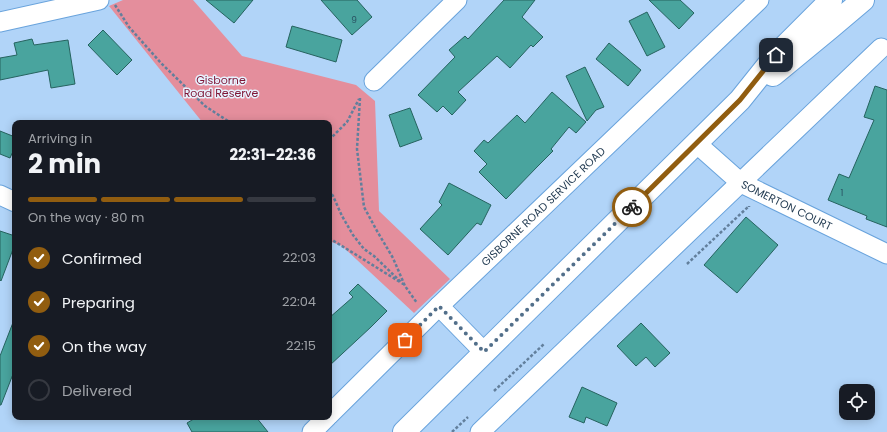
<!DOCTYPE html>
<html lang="en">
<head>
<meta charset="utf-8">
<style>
  :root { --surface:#171b24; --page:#242831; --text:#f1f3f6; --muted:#9ea1a6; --line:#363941; --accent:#915d10 }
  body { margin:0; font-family:Poppins,sans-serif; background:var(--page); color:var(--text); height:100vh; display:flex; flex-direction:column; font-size:15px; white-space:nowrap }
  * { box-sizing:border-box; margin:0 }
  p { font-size:13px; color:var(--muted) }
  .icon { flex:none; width:22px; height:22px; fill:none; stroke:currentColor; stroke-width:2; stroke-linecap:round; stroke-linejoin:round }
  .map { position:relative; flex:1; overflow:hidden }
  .details { position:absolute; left:12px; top:120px; width:320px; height:300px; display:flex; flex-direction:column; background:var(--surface); border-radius:8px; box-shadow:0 2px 10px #0003 }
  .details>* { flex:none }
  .tools { position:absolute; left:839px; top:384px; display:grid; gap:8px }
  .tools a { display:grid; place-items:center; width:36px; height:36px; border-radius:8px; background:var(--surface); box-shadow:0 2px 10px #0003; font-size:20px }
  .pin { position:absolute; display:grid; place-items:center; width:34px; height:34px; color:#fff; margin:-17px; border-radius:8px; box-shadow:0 2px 6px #0006 }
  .courier { position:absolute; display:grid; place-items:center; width:40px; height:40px; margin:-20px; border:3px solid #915d10; border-radius:50%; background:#fff; color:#222; box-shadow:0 1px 5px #0007 }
  .head em { font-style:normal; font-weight:700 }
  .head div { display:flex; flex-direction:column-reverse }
  .head { display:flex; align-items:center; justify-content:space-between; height:68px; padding:0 16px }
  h1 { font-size:26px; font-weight:700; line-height:30px }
  .bar { display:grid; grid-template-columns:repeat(4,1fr); gap:6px 4px; align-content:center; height:48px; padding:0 16px }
  .bar i { height:5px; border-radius:3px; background:var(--line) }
  .bar .selected { background:var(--accent) }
  .bar p { grid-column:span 4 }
  ol { padding:0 16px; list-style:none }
  li { display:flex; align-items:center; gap:12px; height:44px }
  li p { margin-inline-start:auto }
  li .icon { padding:4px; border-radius:50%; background:var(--accent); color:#fff; stroke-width:4 }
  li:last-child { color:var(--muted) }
  li i { width:22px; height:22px; border:2px solid var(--line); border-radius:50% }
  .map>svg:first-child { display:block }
  .green { fill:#e48e9c }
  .building { fill:#49a49e; stroke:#26635f }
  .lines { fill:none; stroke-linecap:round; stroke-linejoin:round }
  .minor-casing { stroke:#69a3dc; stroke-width:21 }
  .major-casing { stroke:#69a3dc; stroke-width:24 }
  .path { stroke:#627f9c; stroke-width:2.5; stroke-dasharray:3 2; stroke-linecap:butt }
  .minor { stroke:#fff; stroke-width:19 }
  .major { stroke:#fff; stroke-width:22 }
  .done { stroke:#526f8a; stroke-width:4; stroke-dasharray:0 7.2 }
  .route { stroke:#915d10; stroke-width:5 }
  .labels { text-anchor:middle; stroke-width:3; stroke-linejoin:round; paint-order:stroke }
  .number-label { font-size:9px; fill:#2a5363 }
  .park-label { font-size:11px; fill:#7f1636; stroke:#e7f3ff }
  .street-label { font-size:11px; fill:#1f384f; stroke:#e7f3ff }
</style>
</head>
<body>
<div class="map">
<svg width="887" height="432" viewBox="0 0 887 432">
  <rect width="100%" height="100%" fill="#b1d4f8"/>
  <path class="green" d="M123,0H193L242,56L356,85L375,101L379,211L450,279L414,313L342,246L329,241V123H203L109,6Z"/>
  <path class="building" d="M206,0H253L234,23Z
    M321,0H357L372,17L352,35Z
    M504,0H535L522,17L543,37L533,47L531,45L510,68L497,56L458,92L466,100L452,115L443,106L437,112L418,95L455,57L449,50L465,36L468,39Z
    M649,0H680L694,13L679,29Z
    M647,12L665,47L647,56L629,21Z
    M292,26L342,40L336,62L286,47Z
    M103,30L132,60L117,75L88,45Z
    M32,39L34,45L68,40L75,84L51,88L48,70L0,80V58L17,55L14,43Z
    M609,43L641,70L628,86L596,59Z
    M585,67L604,107L596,110L587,121L566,76Z
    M875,86L887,90V227L866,219L867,216L828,200L839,174L849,178L874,120L864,117Z
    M552,92L586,122L576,133L569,127L551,149L553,151L537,167L506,199L479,172L487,164L474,151L484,140L488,143L517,115L525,123Z
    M410,108L422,139L400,147L389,115Z
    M0,131L15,137V147L10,158L0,154Z
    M449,183L491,205L481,225L477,223L448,255L420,229L442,205L439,202Z
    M746,217L778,245L737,293L704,265Z
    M0,231L15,236V244L1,281L0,280Z
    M358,284L387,311L371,327L329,366V318L353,297L349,293Z
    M14,320H15V369L1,405H0V356Z
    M641,323L670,353L655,367L646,357L636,366L617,346Z
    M582,387L617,403L607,426L586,417L584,423L569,417Z
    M197,417H256L268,432H192L187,423Z"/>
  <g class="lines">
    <defs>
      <g id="minor">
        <path d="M0,22L99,0"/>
        <path d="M374,81L457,0"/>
        <path id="s1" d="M696,143L741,183L887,254"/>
        <path d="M0,195L15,202"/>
        <path d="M439,306L484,352"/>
        <path id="s2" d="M329,415L439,306L759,0"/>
        <path d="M312,432L327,417"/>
        <path d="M480,432L881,48"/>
      </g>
      <path id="major" d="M773,75L830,28L863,0
        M404,432L740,100L776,55L831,0"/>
    </defs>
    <use href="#minor" class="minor-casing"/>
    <use href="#major" class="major-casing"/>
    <path class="path" d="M115,5L129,27L161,63L205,106L231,123
      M360,98L357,149L364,207L377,231L393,258L405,286L417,303
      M329,140L347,122L359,99
      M329,190L333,196L342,216L353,235L364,249L374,256L403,284
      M329,238L400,282
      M687,264L749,206V207
      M494,391L544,344
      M452,432L468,417"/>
    <use href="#minor" class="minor"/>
    <use href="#major" class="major"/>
  </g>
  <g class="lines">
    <path class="done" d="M405,340L439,306L484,352L632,207"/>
    <path class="route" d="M632,207L740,100L776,55"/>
  </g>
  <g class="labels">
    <g class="number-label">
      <text x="354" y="23">9</text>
      <text x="842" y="196">1</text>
    </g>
    <g class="park-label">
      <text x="221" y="84">Gisborne<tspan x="221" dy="13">Road Reserve</tspan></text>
    </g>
    <g class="street-label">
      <text dy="4" stroke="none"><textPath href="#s1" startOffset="111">SOMERTON COURT</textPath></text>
      <text dy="4" stroke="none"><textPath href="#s2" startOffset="299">GISBORNE ROAD SERVICE ROAD</textPath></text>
    </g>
  </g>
</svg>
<div class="tools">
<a><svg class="icon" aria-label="locate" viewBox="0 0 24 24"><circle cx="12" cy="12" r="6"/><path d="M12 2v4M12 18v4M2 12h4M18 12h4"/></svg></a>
</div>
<div class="pin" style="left:405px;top:340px;background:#ea580c"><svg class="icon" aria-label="bag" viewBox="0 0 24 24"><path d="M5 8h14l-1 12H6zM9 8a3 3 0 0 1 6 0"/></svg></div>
<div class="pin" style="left:776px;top:55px;background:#1f2937"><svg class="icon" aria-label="home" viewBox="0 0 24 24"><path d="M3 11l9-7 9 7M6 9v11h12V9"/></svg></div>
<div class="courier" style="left:632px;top:207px"><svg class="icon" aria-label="bike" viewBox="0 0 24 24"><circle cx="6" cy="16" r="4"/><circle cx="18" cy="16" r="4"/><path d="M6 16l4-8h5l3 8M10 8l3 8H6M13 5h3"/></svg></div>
<section class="details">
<div class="head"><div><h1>2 min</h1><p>Arriving in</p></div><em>22:31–22:36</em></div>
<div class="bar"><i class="selected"></i><i class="selected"></i><i class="selected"></i><i></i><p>On the way · 80 m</p></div>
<ol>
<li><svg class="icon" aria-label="check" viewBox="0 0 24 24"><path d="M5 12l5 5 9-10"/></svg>Confirmed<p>22:03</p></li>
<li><svg class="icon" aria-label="check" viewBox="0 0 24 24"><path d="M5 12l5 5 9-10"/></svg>Preparing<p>22:04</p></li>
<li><svg class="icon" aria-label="check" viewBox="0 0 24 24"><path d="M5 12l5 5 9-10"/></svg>On the way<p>22:15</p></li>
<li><i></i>Delivered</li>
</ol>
</section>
</div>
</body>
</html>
